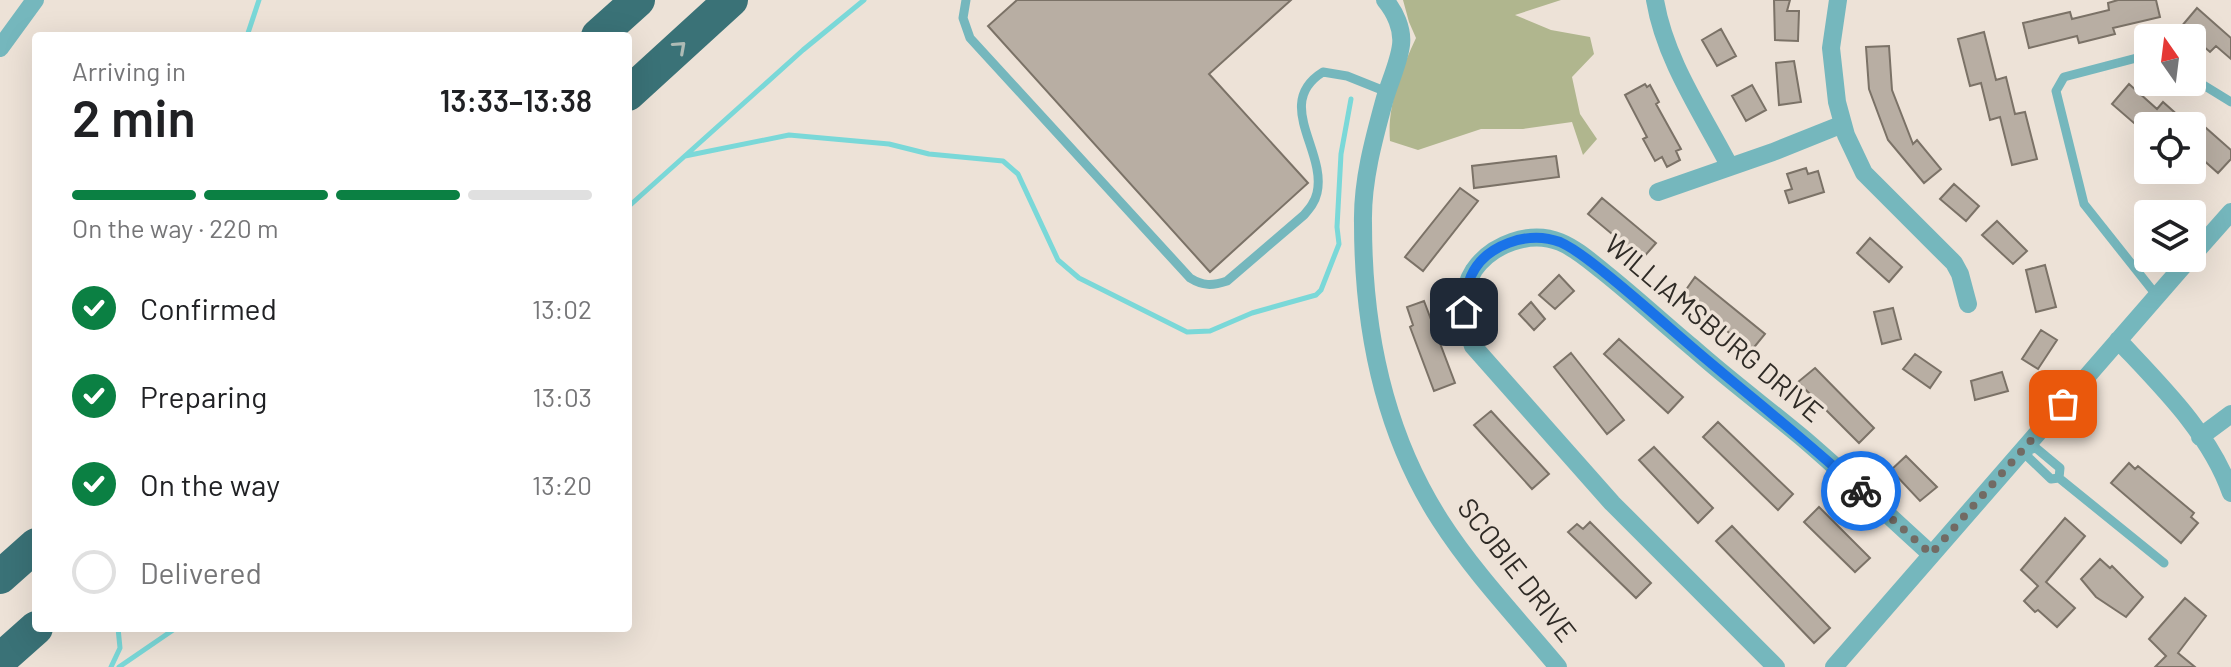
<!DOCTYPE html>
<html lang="en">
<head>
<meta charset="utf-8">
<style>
  :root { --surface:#fff; --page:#f2f2f2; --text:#202124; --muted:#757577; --line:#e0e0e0; --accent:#0b8043 }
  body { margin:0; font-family:Barlow,sans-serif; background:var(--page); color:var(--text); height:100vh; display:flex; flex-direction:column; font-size:30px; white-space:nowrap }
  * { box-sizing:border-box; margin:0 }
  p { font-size:26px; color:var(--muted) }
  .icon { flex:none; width:44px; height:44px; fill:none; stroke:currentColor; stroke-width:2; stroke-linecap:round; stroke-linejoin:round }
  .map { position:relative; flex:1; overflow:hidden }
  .panel { position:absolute; left:32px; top:32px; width:600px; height:600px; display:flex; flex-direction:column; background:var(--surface); border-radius:8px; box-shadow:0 8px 32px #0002 }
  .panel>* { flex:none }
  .needle { width:52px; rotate:346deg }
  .fabs { position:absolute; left:2134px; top:24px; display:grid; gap:16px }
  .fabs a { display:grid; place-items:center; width:72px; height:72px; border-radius:8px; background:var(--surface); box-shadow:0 8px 32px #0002; font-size:40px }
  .pin { position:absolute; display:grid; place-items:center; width:68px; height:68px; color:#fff; margin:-34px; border-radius:16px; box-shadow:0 4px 12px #0006 }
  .courier { position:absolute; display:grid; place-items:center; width:80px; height:80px; margin:-40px; border:6px solid #1a73e8; border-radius:50%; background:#fff; color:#222; box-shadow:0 2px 10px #0007 }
  .head em { font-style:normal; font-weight:600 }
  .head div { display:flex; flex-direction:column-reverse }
  .head { display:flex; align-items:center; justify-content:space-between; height:136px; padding:0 40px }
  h1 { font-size:52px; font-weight:600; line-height:60px }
  .bar { display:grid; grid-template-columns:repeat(4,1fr); gap:12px 8px; align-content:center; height:96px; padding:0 40px }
  .bar i { height:10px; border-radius:6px; background:var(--line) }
  .bar .active { background:var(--accent) }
  .bar p { grid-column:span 4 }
  ol { padding:0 40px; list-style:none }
  li { display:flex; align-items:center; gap:24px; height:88px }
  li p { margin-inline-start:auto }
  li .icon { padding:8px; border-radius:50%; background:var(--accent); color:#fff; stroke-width:4 }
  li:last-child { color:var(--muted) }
  li i { width:44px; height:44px; border:4px solid var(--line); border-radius:50% }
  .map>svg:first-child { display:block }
  .green { fill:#b0b68e }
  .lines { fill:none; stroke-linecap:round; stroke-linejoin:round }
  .stream { stroke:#7ad8d8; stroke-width:5 }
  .building { fill:#b8aea3; stroke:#7b7267; stroke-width:2 }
  .lane { stroke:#75b7bd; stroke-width:9 }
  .street { stroke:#75b7bd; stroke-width:18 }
  .highway { stroke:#3a7277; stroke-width:34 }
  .oneway { stroke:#aebbb5 }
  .done { stroke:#726b64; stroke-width:8; stroke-dasharray:0 14.4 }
  .route { stroke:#1a73e8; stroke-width:10 }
  .labels { text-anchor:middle; stroke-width:7; stroke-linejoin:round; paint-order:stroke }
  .street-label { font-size:28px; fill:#2f2b26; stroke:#ede2d7 }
</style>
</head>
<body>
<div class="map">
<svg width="2231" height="667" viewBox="0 0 2231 667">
  <rect width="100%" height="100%" fill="#ede2d7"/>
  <path class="green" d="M1403,0H1561L1515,15L1551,30L1590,37L1594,54L1572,77L1580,114L1597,139L1583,155L1572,122L1523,129H1481L1418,150L1390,141C1387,106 1401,70 1416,38L1409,22Z"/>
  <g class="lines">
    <path class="stream" d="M247,36L259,0
      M685,156L789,135L889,144L929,154L1003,161L1018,174L1058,260L1079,278L1187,332L1210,331L1252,313L1316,295L1321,290L1339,244L1337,227L1341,154L1351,99
      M628,207L803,50L864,0
      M111,667L120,648L118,628
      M119,667L176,628"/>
  </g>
  <path class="building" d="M1017,0H1291L1209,74L1308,183L1210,272L988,26Z
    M1774,0H1790L1787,11H1799L1798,41L1775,40Z
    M2118,0H2156L2160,17L2113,28L2115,34L2079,43L2077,36L2029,48L2023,23L2070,12L2072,19L2109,10L2108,3Z
    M2197,8L2231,38V59L2216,46L2210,52L2181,27Z
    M1721,29L1736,56L1717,66L1702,40Z
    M1984,32L1996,80L2006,77L2015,114L2025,112L2037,159L2012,165L2000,117L1990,120L1981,83L1970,86L1958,39Z
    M1889,46L1892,90L1913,144L1917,140L1941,169L1924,183L1888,140L1869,89L1866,47Z
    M1794,61L1801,102L1779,105L1776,63Z
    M1645,84L1647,87L1650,85L1659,102L1656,104L1681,149L1676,151L1680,160L1667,167L1662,157L1655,161L1643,139L1647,137L1625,95Z
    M2129,84L2157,109L2163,102L2190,126H2146L2142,130L2112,104Z
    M1752,85L1766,110L1746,121L1732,96Z
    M2192,128L2200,135L2206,128L2231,150V159L2218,173L2192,150Z
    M1556,156L1559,177L1474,188L1472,166Z
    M1806,168L1808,174L1818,171L1824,192L1789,203L1785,191L1792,189L1787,174Z
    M1954,184L1979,206L1966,221L1940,199Z
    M1460,188L1478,201L1423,271L1405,257Z
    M1602,198L1656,243L1642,259L1588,214Z
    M1997,221L2027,251L2013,264L1982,235Z
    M1870,238L1902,267L1889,282L1857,253Z
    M2045,265L2056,307L2036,312L2026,270Z
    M1559,275L1574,291L1555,309L1539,295Z
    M1695,277L1765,334L1751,351L1683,294Z
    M1424,301L1455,383L1434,391L1410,327L1413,325L1407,307Z
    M1531,302L1545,319L1534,330L1519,314Z
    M1893,308L1901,339L1882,344L1874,312Z
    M2041,330L2057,340L2038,369L2022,359Z
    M1619,339L1683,397L1668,413L1604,354Z
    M1571,353L1624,420L1607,434L1554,367Z
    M1915,354L1941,372L1930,388L1903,369Z
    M1815,368L1874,428L1859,443L1798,382Z
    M2002,372L2008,391L1975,400L1971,381Z
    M1491,411L1549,474L1532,489L1474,425Z
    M1718,422L1793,494L1778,510L1703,437Z
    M1654,447L1713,508L1698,523L1639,460Z
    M1906,456L1937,487L1920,501L1891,470Z
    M2129,463L2135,469L2138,466L2194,513L2191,517L2198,523L2181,543L2111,483Z
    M1819,507L1870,558L1855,572L1804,522Z
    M2065,518L2085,536L2046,582L2075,608L2057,627L2038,610L2035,612L2024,601L2038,586L2021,570Z
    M1590,522L1651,583L1636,598L1568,532L1577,524L1583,529Z
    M1732,526L1830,628L1814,643L1716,541Z
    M2100,559L2110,568L2112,566L2143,597L2126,617L2096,597L2081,579Z
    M2185,598L2206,616L2178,653L2195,667H2155L2166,656L2149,639Z"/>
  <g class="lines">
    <path class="lane" d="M966,0L963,18L970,38L1190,278C1203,286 1212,286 1227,281L1304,215C1310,208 1315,202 1317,193C1327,151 1273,103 1323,72L1347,76L1387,92
      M2148,55L2064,77L2056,91L2084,204L2157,296
      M2192,78L2231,102
      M2028,448V457L2051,479L2059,478L2060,468L2036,448L2029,450
      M2059,478L2164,563"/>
    <path class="street" d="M1385,0C1395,12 1403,29 1401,45C1399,62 1390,81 1385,98C1374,138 1362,181 1363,223C1363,327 1383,431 1440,520C1474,573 1518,619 1558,667
      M1655,0C1665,60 1702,113 1730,167
      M1838,0L1831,48L1837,102L1846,135L1864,173L1954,263L1960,274L1968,304
      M0,48L35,0
      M1658,192L1773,152L1843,124
      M2192,256L2231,212
      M2118,340C2161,386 2210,433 2231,493
      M2200,437L2231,414
      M1776,667L1612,503L1473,346C1464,322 1459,293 1474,270C1492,244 1530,230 1560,242C1577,249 1591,262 1605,273C1635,297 1663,323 1693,348C1729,380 1768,409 1805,440C1848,477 1889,516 1931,554
      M1834,667L2190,258"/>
    <path class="highway" d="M598,36L638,0
      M628,94L731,0
      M0,577L36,545
      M0,660L36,628"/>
  </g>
  <defs><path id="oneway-chevron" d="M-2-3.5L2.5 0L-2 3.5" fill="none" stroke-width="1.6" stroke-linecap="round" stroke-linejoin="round" transform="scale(2)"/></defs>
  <use class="oneway" href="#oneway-chevron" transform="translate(680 47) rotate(-42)"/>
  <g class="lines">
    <path class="done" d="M1861,491L1931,554L2063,404"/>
    <path class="route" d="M1464,312C1465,300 1466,288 1471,276C1485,245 1528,230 1560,242C1576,249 1591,262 1605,273C1635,297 1664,323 1693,348C1749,396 1807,441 1861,491"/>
  </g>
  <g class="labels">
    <g class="street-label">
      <text transform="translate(1714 328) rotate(40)" y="10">WILLIAMSBURG DRIVE</text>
      <text transform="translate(1517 570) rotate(52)" y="10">SCOBIE DRIVE</text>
    </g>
  </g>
</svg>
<div class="fabs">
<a><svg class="needle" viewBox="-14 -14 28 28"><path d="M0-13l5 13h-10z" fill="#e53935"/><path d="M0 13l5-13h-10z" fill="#757577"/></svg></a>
<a><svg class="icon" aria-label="locate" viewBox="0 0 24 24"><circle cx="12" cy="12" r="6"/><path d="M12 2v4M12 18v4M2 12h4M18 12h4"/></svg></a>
<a><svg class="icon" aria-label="layers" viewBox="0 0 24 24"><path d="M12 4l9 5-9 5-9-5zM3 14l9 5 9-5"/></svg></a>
</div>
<div class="pin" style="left:2063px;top:404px;background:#ea580c"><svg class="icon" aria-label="bag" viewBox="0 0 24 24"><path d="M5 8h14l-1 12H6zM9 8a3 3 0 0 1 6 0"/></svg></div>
<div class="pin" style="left:1464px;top:312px;background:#1f2937"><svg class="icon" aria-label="home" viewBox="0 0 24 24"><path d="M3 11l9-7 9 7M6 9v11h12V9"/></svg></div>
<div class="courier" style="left:1861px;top:491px"><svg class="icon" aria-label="bike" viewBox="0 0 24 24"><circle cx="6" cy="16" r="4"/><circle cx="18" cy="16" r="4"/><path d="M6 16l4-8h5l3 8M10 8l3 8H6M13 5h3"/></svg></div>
<section class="panel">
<div class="head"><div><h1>2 min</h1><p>Arriving in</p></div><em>13:33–13:38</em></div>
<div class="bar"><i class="active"></i><i class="active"></i><i class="active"></i><i></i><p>On the way · 220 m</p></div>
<ol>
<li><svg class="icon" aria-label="check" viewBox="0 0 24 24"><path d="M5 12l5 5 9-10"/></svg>Confirmed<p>13:02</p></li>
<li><svg class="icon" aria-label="check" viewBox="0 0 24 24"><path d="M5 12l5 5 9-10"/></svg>Preparing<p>13:03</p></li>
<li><svg class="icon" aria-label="check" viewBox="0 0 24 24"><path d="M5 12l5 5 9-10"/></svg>On the way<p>13:20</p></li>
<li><i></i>Delivered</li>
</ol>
</section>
</div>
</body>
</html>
